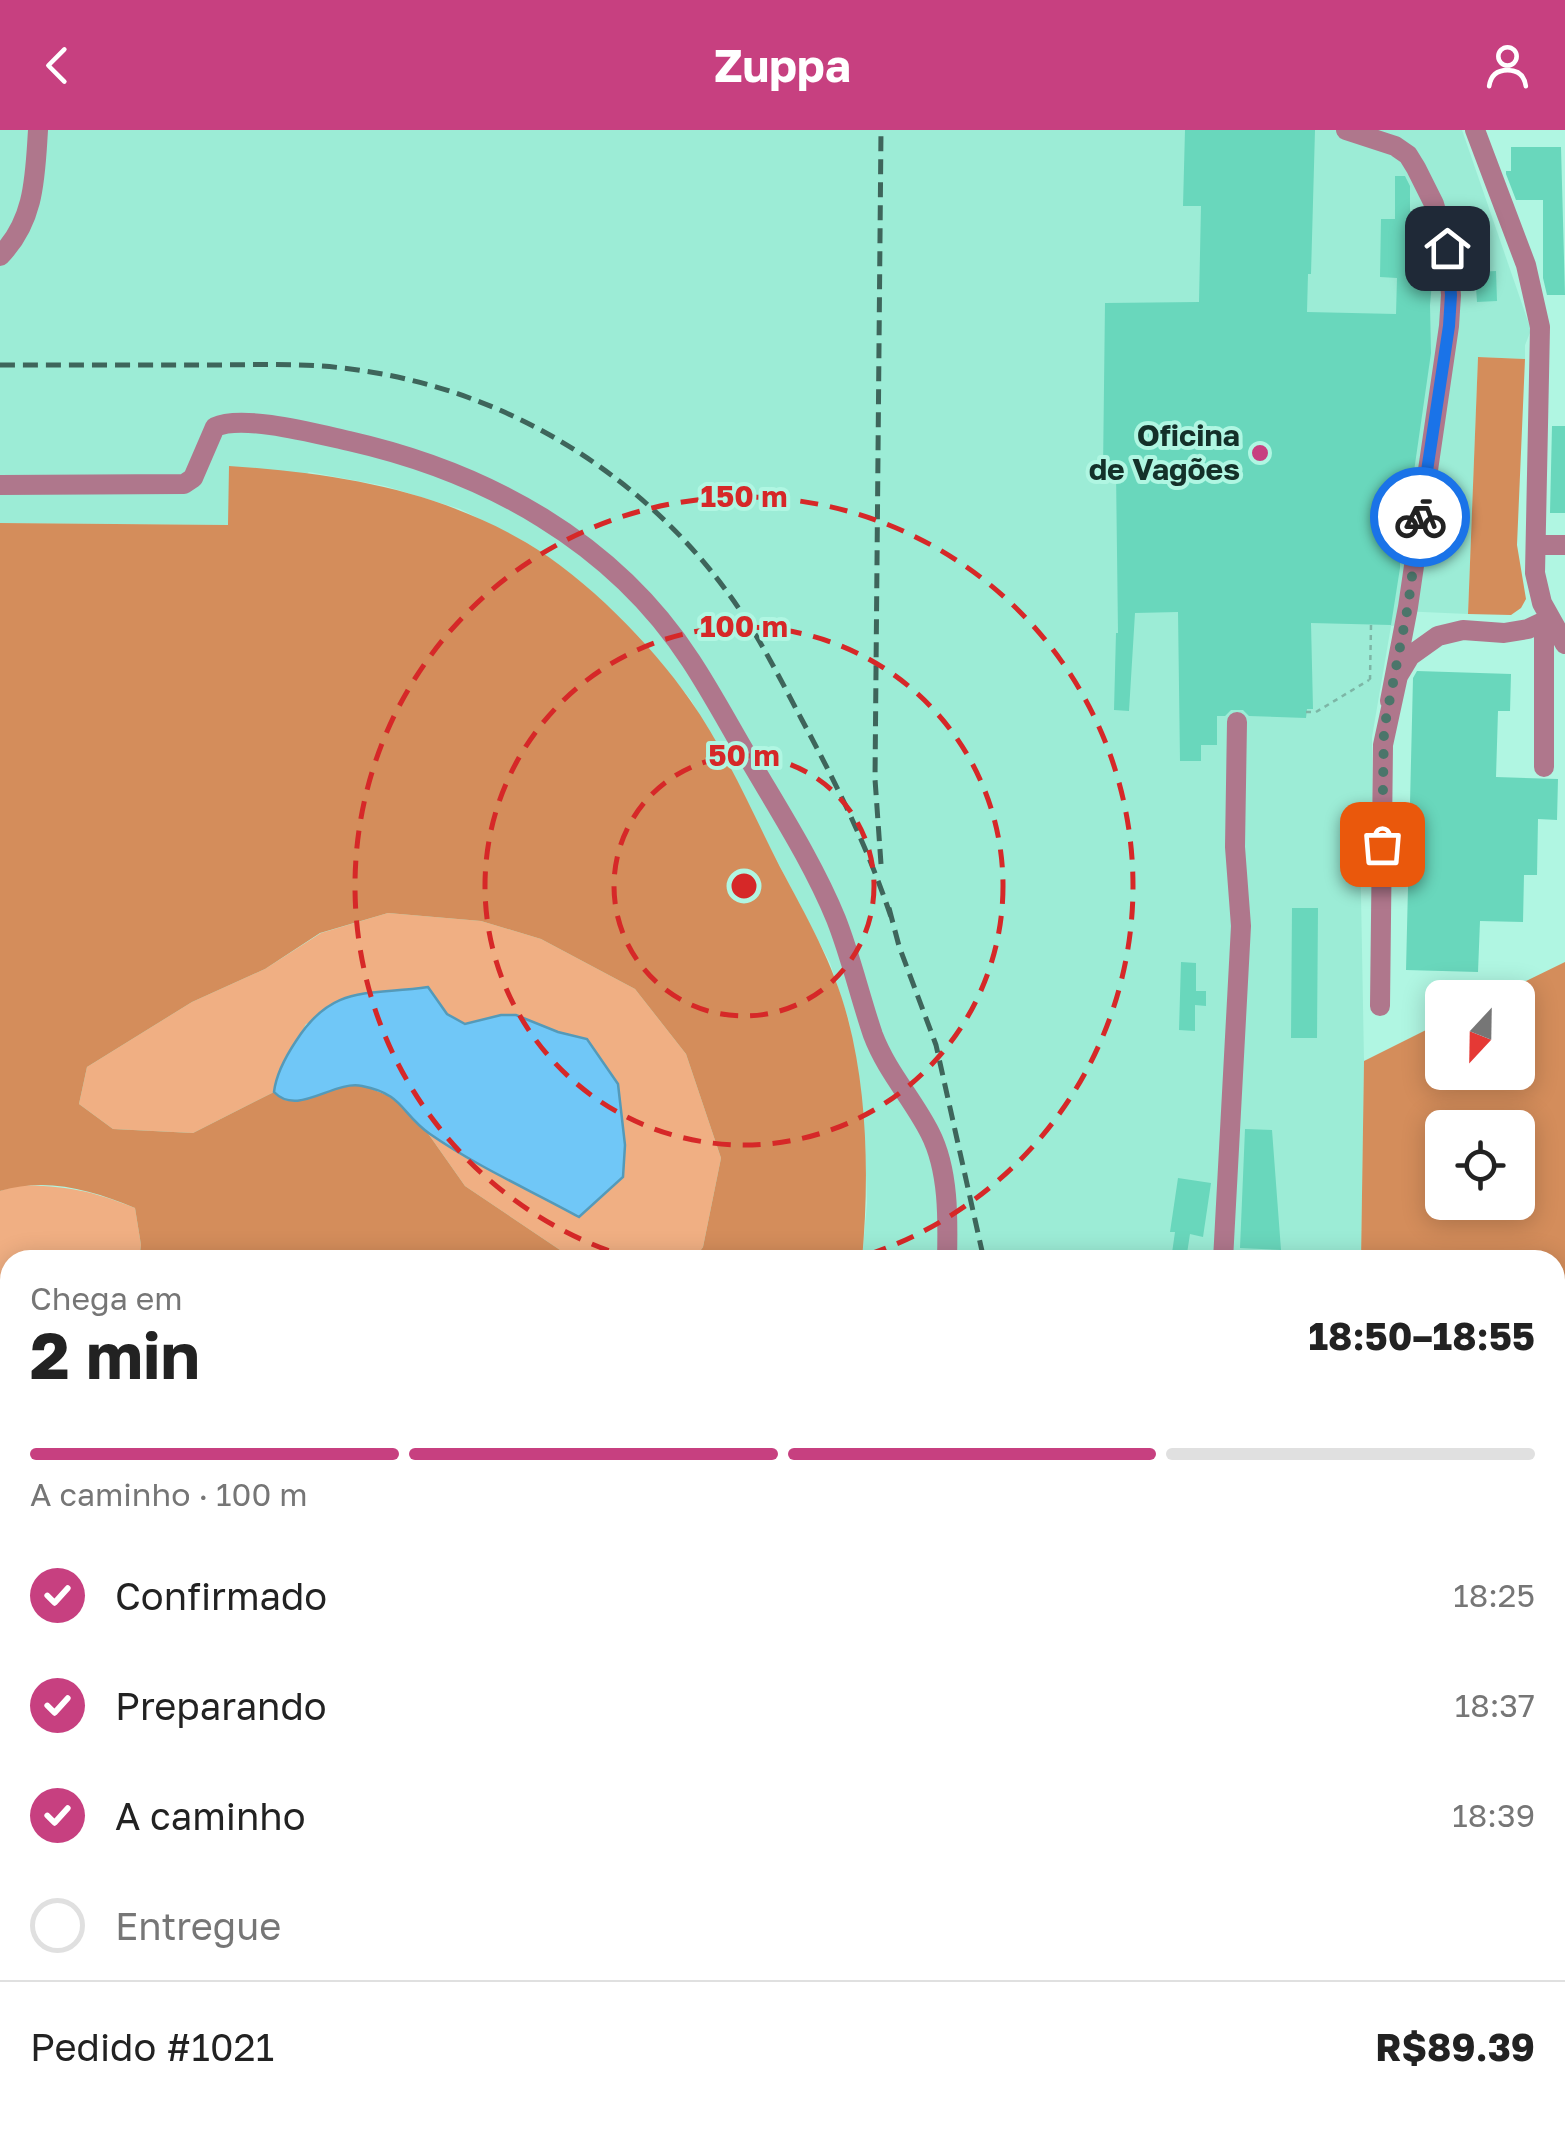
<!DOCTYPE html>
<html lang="pt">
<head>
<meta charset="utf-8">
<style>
  :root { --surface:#fff; --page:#f6f6f6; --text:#222; --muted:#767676; --line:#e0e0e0; --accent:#c74080 }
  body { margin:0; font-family:"Golos Text",sans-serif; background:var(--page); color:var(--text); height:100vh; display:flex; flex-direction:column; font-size:38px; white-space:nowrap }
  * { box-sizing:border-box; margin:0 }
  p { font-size:32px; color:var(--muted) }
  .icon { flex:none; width:55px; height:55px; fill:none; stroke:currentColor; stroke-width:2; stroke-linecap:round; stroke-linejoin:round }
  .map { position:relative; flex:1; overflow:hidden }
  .details { position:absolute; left:0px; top:1120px; width:1565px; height:880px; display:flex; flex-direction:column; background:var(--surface); border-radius:30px 30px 0 0; box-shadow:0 5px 25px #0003 }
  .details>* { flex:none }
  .needle { width:65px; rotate:202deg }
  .controls { position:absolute; left:1425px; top:850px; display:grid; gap:20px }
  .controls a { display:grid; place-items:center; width:110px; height:110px; border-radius:15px; background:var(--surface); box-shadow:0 5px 25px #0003; font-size:50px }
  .pin { position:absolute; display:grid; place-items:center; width:85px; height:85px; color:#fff; margin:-42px; border-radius:20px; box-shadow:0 5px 15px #0006 }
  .courier { position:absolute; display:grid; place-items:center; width:100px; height:100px; margin:-50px; border:8px solid #1a73e8; border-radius:50%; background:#fff; color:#222; box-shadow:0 2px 12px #0007 }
  .overview em { font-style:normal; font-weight:700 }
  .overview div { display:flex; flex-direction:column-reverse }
  .overview { display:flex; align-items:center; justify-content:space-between; height:170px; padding:0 30px }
  h1 { font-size:65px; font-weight:700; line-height:75px }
  .bar { display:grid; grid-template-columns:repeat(4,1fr); gap:15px 10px; align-content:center; height:120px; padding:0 30px }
  .bar i { height:12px; border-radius:8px; background:var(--line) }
  .bar .current { background:var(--accent) }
  .bar p { grid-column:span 4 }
  .line { display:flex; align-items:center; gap:25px; padding:0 30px; border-top:2px solid var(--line) }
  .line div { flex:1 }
  ol { padding:0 30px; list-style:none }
  li { display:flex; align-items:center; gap:30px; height:110px }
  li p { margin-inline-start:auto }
  li .icon { padding:10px; border-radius:50%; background:var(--accent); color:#fff; stroke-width:4 }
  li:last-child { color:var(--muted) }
  li i { width:55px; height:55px; border:5px solid var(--line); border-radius:50% }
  header { display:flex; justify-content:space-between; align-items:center; height:130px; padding:0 30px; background:var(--accent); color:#fff; font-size:45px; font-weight:700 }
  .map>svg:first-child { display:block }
  .built { fill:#9cecd6 }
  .green { fill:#f0af83 }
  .forest { fill:#d48d5b; fill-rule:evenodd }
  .water { fill:#70c7f7; stroke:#549ab9; stroke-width:2.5 }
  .building { fill:#69d7bc }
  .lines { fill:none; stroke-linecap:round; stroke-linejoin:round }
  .path { stroke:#7db6a6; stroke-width:2.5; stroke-dasharray:5 5; stroke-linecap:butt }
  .minor { stroke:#af778c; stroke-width:20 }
  .rail { stroke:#3e655b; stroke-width:5; stroke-dasharray:15 8; stroke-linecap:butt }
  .done { stroke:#4b756a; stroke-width:10; stroke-dasharray:0 18 }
  .route { stroke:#1a73e8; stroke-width:12 }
  .ring { fill:none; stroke:#d62828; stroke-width:5; stroke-dasharray:18 12 }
  .poi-dot { fill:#c74080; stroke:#b0f6e2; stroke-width:4 }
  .labels { text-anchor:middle; stroke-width:8; stroke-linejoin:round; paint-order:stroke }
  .poi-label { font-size:30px; font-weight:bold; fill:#143029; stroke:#b0f6e2; text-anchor:end }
  .centre { fill:#d62828; stroke:#b0f6e2; stroke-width:5 }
  .ring-label { font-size:30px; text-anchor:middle; font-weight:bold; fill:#d62828; stroke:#b0f6e2; stroke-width:8; stroke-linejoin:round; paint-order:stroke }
</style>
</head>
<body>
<header><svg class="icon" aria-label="back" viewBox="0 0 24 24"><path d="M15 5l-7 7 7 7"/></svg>Zuppa<svg class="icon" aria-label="person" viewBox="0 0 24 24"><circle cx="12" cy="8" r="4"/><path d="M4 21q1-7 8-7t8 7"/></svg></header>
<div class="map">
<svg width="1565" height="2000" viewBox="0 0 1565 2000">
  <rect width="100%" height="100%" fill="#b0f6e2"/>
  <path class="built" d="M0,0H1462L1531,200L1525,215V229L1478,227L1468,484L1400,481L1399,495L1391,496L1372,607V678L1360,710L1364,931L1361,1130H862L867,1073L865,1011L849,891L830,833L731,642L691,570L639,507L587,458L529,414L460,379L385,356L309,342L228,395L0,393Z
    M769,1990H1350V2000H767Z"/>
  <path class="green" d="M388,783L481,791L541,809L635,859L686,924L721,1028L703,1117L694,1130H583L563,1122L465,1056L427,1002L579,1087L625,1030L618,954L587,909L558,902L516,885H501L465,894L447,884L428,857L400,861L306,894L283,936L274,962L193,1003L113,999L79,974L87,937L192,872L265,839L321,803Z
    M18,1055C67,1056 90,1060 135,1078L141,1115L139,1130H10V1232L0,1222V1061Z
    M10,1292V1644L0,1636V1327Z
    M258,1990H449L458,2000H270Z"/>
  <path class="forest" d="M1478,227L1525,229L1517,415L1526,469L1521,478L1511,485L1468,484Z
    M229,336C334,343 435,359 527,413C586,448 651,514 690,570C726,621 752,682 780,737C806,786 834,834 848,889C868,966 869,1051 862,1130H694L703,1117L721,1028L686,924L635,859L541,809L481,791L388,783L320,803L265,839L192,872L87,937L79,974L113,999L193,1003L274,962L284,970L298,971L350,955L364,956L397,969L427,1002L465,1056L563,1122L583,1130H139L141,1115L135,1078C91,1060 47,1047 0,1061V393L228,395Z
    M1565,832V1321L1555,1310V1130H1361L1364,931L1442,892V942H1518V868L1493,867ZM1442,998H1518V1072H1442Z
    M1555,1473L1565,1479V1747H1555Z
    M0,1636L10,1644V1990H258L270,2000H0Z
    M449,1990H769L767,2000H458Z
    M1457,1990H1545V2000H1456Z"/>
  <path class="water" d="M428,857L447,884L465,894L501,885H516L558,902L587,909L618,954L625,1015L623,1047L579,1087C530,1060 476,1036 430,1004C401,984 404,964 362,956C333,950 298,987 274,962C276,945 286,926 296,911C333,853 368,866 428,857Z
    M0,1222L10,1232V1292L0,1327Z"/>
  <path class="building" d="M1185,0H1315L1311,144H1308L1307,182L1396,184L1397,148L1380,147L1381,89H1395V46H1405L1410,56V81H1422L1434,128L1430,175L1431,223L1408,383H1401L1400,438L1391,495L1311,493L1313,579H1307L1306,588L1249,586L1243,580H1231L1225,586H1217V615H1201V631H1180L1178,482L1135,483L1129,581L1114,580L1116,503H1118L1116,341L1103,340L1105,173L1199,172L1201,76H1183Z
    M1511,17H1561L1565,165H1547L1543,148V70H1516L1506,44V41H1511Z
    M1496,141L1497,171L1477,172L1475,142Z
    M1552,296H1565V383H1550Z
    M1417,541L1511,544L1510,581H1498L1496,647L1558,649L1557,690L1538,689L1537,745H1524L1523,792L1480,791L1478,842L1406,840L1413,548Z
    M1292,778H1318L1317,908H1291Z
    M1181,832L1196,833V861H1206V876L1195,875V901L1179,900Z
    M1245,999L1272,1000L1281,1120L1240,1118Z
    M1178,1048L1211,1053L1203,1107L1190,1104L1186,1130H1171L1175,1102H1170Z"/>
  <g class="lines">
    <path class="path" d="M1371,495L1370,549L1373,552
      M1306,582H1316L1369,550"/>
    <path class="minor" d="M1346,0L1395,16L1408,25L1416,38L1434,74L1447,118L1451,165L1449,196L1408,477L1390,571
      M1475,0L1526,135L1540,197L1535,443L1542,473L1565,514
      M0,126C35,90 35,47 38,0
      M0,355L184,354L193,348L215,297C243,284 317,304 349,311C486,342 613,411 691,531C712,563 730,597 749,629C780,682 813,733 836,789C851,827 860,867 873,905C887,942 913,969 930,1003C949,1040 948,1090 947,1130
      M1536,415H1565
      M1544,637V492
      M1380,876L1383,615L1398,546L1410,526L1438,506L1463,500L1504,503L1528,499L1549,489
      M1223,1130L1241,796L1235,717L1237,592
      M858,1990L861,2000
      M1445,1990V2000
      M1178,2000V1990
      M1401,2000V1990"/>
    <path class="rail" d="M0,235C68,235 137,235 205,235C258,235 311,232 364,241C507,262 639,343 725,459C756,500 778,545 802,590C837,655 869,720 892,790
      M881,734L875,649L881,0
      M889,778L899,816L936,915L984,1130
      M984,1990L985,2000"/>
  </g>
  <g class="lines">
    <path class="done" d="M1382,714L1384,599L1408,476L1420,387"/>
    <path class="route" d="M1420,387L1449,196L1451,165L1447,118"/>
  </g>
  <g class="ring">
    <circle cx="744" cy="756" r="130"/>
    <circle cx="744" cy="756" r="259"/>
    <path d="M637 1130A389 389 0 1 1 851 1130"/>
  </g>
  <circle class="poi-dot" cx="1260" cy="323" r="10"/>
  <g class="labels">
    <g class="poi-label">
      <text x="1240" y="316">Oficina<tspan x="1240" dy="34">de Vagões</tspan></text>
    </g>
  </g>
  <circle cx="744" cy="756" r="15" class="centre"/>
  <g class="ring-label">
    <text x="744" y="377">150 m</text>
    <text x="744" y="507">100 m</text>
    <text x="744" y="636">50 m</text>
  </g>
</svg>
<div class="controls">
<a><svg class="needle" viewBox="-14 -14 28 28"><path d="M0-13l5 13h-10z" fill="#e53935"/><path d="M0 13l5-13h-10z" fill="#767676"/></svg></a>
<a><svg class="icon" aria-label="locate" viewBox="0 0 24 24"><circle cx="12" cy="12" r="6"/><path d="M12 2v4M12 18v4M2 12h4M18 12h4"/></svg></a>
</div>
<div class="pin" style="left:1382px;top:714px;background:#ea580c"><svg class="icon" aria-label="bag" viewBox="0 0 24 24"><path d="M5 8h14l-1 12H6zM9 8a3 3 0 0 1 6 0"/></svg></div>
<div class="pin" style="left:1447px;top:118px;background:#1f2937"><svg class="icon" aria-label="home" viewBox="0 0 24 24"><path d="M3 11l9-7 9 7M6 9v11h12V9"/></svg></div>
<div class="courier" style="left:1420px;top:387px"><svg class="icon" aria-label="bike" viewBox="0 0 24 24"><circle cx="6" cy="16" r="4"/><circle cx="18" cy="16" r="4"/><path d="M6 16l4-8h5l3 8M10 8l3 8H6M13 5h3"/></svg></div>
<section class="details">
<div class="overview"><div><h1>2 min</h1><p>Chega em</p></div><em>18:50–18:55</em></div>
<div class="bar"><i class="current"></i><i class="current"></i><i class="current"></i><i></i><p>A caminho · 100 m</p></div>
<ol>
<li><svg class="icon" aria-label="check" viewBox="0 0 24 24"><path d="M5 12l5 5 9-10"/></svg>Confirmado<p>18:25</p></li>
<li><svg class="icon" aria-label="check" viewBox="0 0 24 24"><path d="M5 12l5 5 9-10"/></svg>Preparando<p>18:37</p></li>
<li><svg class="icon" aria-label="check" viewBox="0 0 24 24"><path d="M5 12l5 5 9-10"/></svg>A caminho<p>18:39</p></li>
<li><i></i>Entregue</li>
</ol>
<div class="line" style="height:130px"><div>Pedido #1021</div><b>R$89.39</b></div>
</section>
</div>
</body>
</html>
